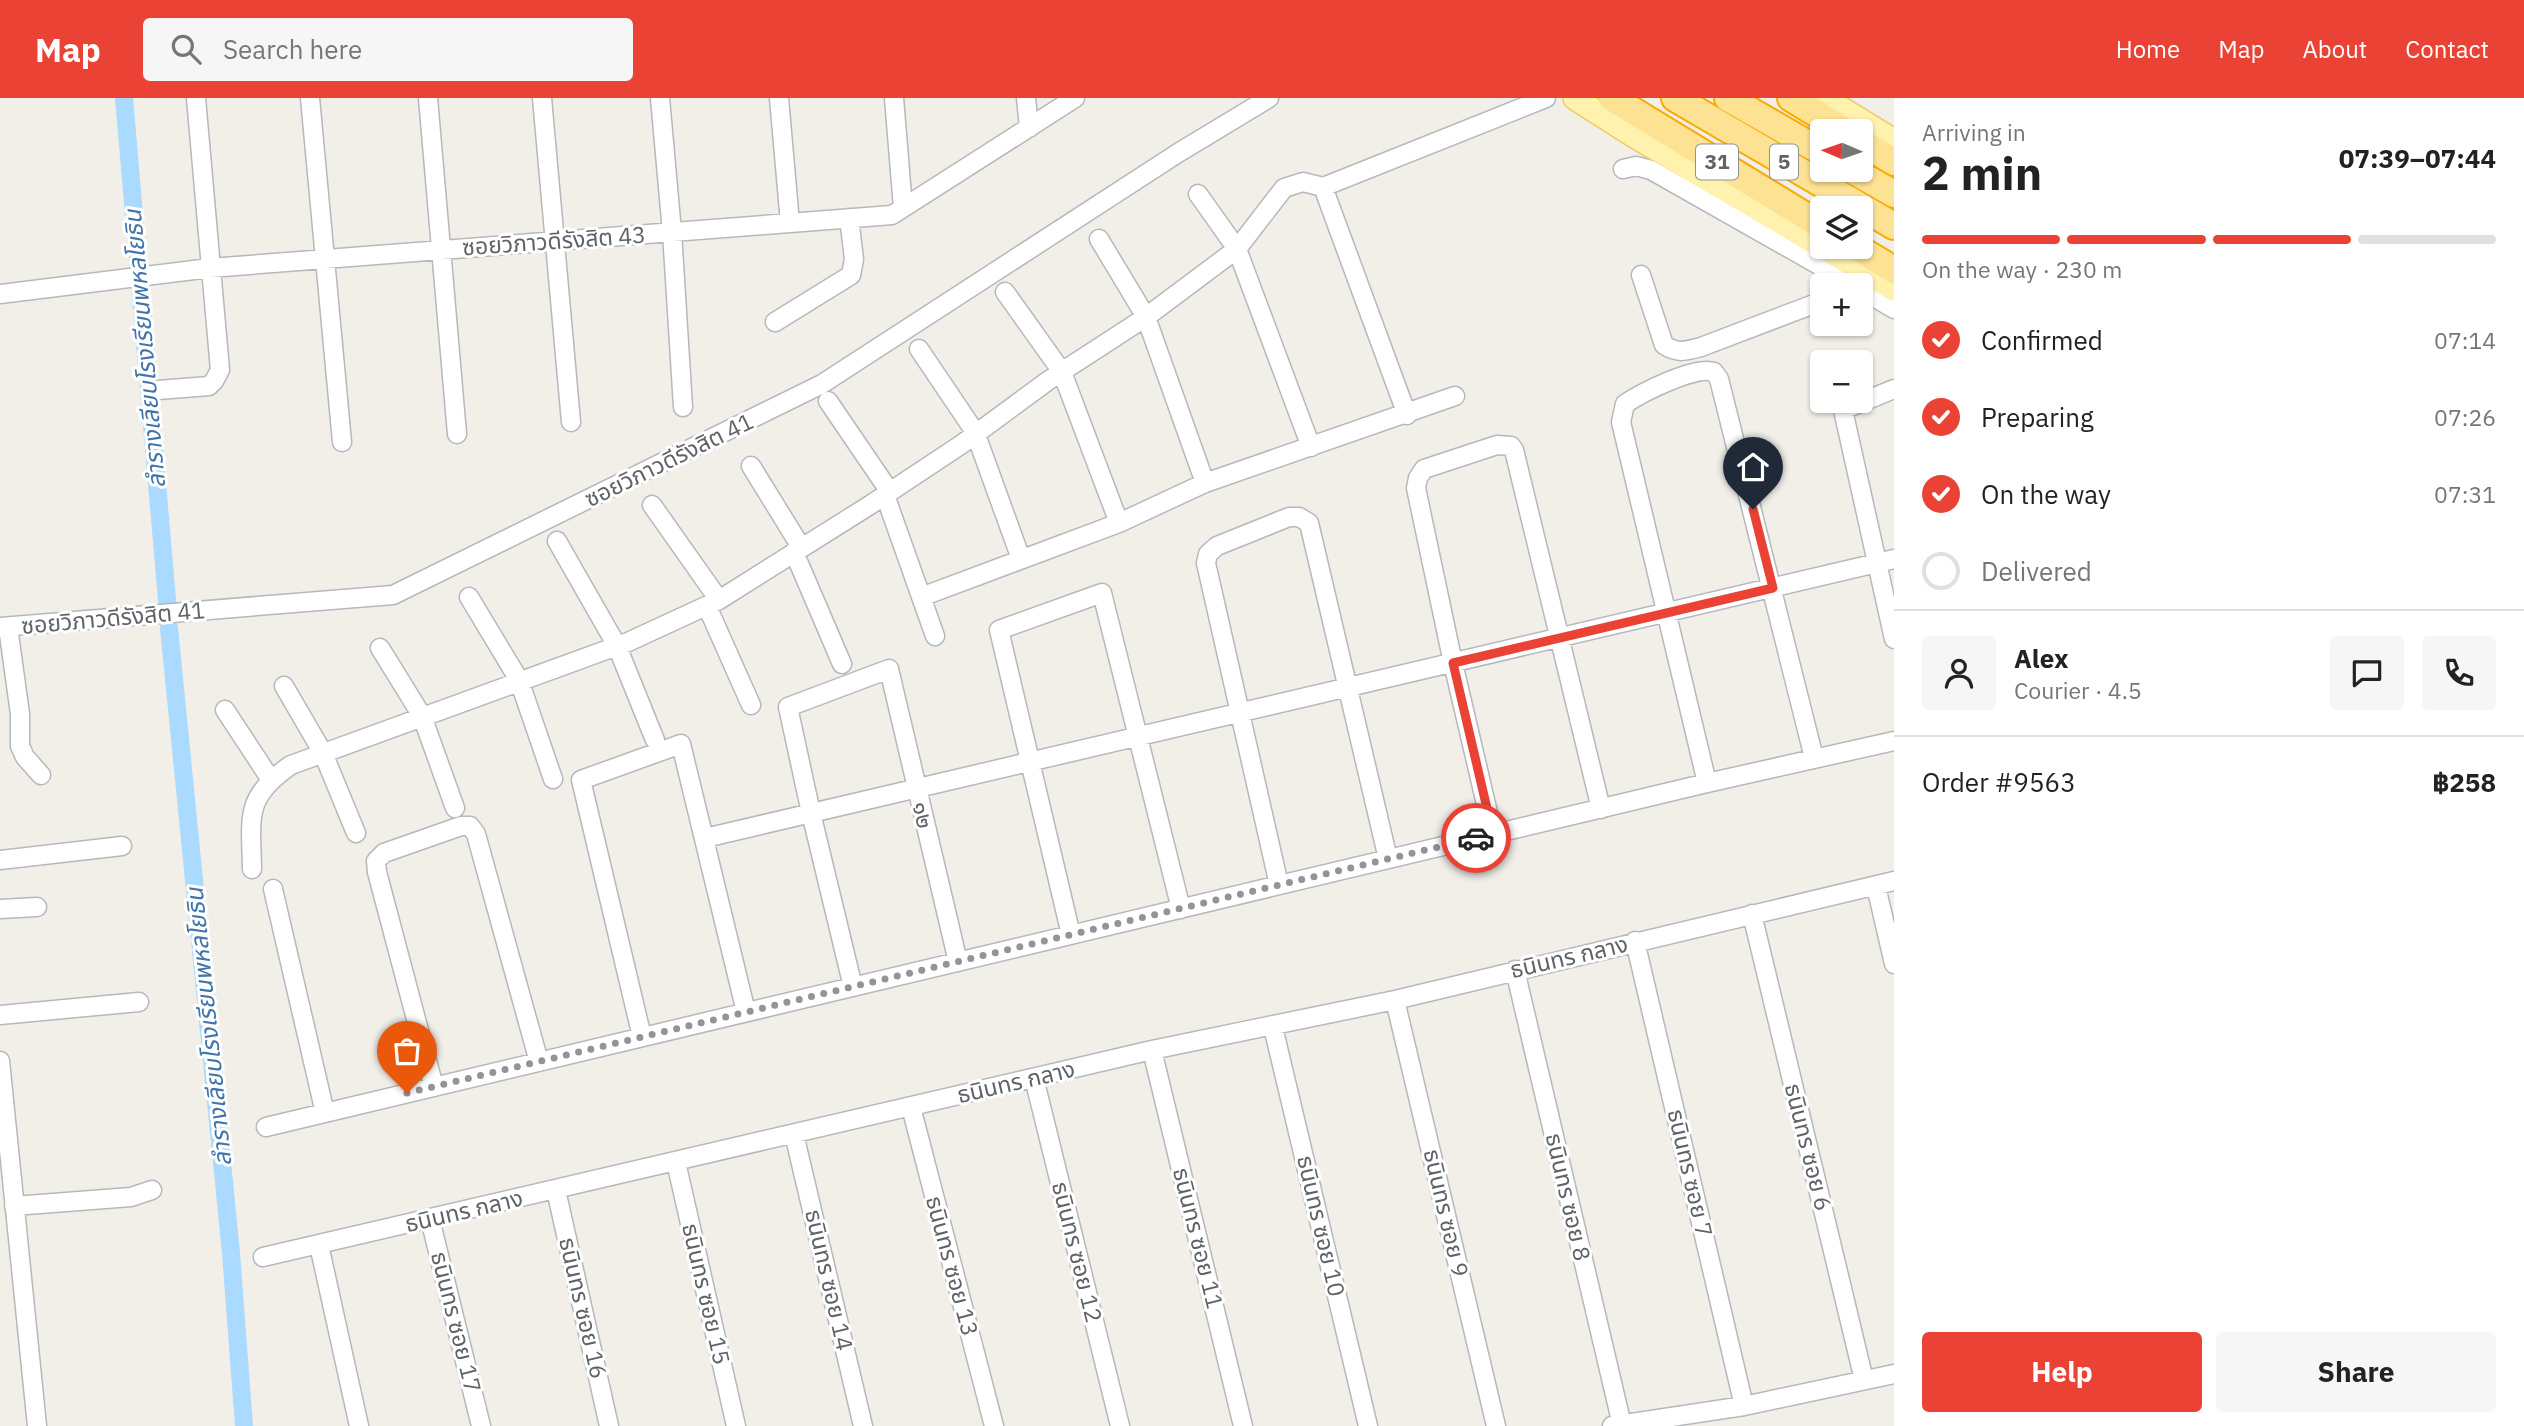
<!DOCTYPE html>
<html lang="en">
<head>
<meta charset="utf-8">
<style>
  :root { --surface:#fff; --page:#f6f6f6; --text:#222; --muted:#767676; --line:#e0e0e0; --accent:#ea4335 }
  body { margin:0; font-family:"IBM Plex Sans","Noto Sans Thai",sans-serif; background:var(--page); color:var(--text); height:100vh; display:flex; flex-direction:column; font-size:26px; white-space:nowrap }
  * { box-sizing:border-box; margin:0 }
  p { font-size:23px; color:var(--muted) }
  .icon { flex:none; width:38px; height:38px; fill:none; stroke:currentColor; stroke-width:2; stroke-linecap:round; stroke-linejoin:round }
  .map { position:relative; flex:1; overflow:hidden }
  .side { display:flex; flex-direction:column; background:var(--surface); width:630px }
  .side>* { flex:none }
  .needle { width:46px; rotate:272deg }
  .fabs { position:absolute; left:1810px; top:21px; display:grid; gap:14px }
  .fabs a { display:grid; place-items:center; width:63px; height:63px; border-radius:7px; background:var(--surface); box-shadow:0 2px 5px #0004; font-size:35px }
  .pin { position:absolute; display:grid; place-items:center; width:60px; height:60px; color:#fff; margin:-72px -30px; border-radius:50% 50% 50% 0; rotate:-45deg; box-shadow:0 0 7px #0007 }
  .pin .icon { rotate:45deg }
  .courier { position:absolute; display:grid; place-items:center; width:70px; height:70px; margin:-35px; border:5px solid #ea4335; border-radius:50%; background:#fff; color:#222; box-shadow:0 2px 9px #0007 }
  .headline em { font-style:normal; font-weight:700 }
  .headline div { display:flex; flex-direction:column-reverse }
  .headline { display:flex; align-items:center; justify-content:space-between; height:119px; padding:0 28px }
  h1 { font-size:46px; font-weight:700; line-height:52px }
  .bar { display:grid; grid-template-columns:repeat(4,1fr); gap:10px 7px; align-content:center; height:84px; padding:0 28px }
  .bar i { height:9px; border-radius:5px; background:var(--line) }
  .bar .selected { background:var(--accent) }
  .bar p { grid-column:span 4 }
  .line { display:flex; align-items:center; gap:18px; padding:0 28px; border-top:2px solid var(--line) }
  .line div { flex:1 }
  .round { display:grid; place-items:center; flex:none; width:74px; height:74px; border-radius:7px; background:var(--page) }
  ol { padding:0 28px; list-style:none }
  li { display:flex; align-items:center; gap:21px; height:77px }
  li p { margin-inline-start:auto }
  li .icon { padding:7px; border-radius:50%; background:var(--accent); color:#fff; stroke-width:4 }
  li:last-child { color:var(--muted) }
  li i { width:38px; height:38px; border:4px solid var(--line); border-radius:50% }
  .button { display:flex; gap:14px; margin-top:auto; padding:14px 28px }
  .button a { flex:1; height:80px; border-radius:7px; background:var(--accent); color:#fff; font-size:28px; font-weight:700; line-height:80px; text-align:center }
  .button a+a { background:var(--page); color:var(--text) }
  header { display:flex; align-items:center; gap:42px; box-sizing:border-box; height:98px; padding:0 35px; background:var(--accent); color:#fff }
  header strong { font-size:33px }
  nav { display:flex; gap:38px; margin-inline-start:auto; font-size:24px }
  .search { width:490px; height:63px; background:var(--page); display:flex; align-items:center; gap:18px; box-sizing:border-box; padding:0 24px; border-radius:7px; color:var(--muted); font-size:26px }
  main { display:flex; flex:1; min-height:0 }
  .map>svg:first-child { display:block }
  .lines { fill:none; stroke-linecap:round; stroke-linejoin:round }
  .canal { stroke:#aadaff; stroke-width:18 }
  .minor-casing { stroke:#b5b8bc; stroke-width:21 }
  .major-casing { stroke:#f2c960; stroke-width:26 }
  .highway-casing { stroke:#f9ab00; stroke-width:30 }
  .minor { stroke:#fff; stroke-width:18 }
  .major { stroke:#fff2af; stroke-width:23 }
  .highway { stroke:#fde293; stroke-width:26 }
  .done { stroke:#929495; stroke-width:7; stroke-dasharray:0 12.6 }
  .route { stroke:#ea4335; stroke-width:9 }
  .labels { text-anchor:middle; stroke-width:6; stroke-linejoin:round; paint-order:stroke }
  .shield { fill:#fff; stroke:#8f9295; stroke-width:2 }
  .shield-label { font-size:21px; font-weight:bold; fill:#5f6368 }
  .street-label { font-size:23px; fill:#5f6368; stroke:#fff }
  .water-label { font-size:24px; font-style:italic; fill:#4174aa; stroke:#fff }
</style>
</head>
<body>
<header>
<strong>Map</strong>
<div class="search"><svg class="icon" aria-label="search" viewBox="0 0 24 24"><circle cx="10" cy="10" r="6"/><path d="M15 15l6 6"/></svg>Search here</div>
<nav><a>Home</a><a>Map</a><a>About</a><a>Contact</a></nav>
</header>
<main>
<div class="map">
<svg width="1894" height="1328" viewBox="0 0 1894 1328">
  <rect width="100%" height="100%" fill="#f1efe8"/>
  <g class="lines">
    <path class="canal" d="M124,0L167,502
      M169,530L231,1155L244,1328"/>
    <defs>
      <path id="minor" d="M310,0L342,344
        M428,0L457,336
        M542,0L571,324
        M660,0L672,134L683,309
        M779,0L790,125
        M894,0L903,110
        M1026,0L1029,30
        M1623,71L1636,68L1651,72L1854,187
        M1323,89L1407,317
        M1198,96L1237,151L1311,349
        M1099,141L1146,219L1205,385
        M1641,177L1664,247C1678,256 1686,253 1701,249L1822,203
        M1860,191L1894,211
        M1005,194L1062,274L1119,425
        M0,196L210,170L892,117L1075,0
        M775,224L851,177L854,161L849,120
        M919,251L975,334L1021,461
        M1894,291L1843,312L1894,541
        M158,292L209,288L214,283L220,272L196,0
        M828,303L890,394
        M751,368L801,449
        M885,397L935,538
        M652,407L719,502
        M557,443L617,548L655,642
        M794,454L842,566
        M469,499L519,582L553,681
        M921,499L1119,425L1205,385L1455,298
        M707,508L751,607
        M0,529L393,497L822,286L1178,55L1269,0
        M8,529L20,616V648L25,659L41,677
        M380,550L422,618L455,710
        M284,588L323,655L356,735
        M225,612L271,682
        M1707,685L1621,324L1625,306C1641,295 1696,267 1714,274L1719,281L1814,660
        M1493,736L1453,565L1416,390L1418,380L1424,371L1497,347L1511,348L1514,352L1601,711
        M705,740L1894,461
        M0,762L122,748
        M252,771C251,719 244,699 291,667L628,544L719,502L870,407L962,346L1049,282L1146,219L1237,151L1284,90L1303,84L1323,89L1546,0
        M1279,787L1206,465L1208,456L1217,448L1289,419H1299L1309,425L1388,761
        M1876,788L1894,866
        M273,791L325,1015
        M0,811L37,809
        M1752,816L1864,1282
        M1071,837L999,532L1102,495L1181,811
        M1635,843L1744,1308
        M1515,872L1622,1327
        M853,889L811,715L788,609L889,571L958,864
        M1395,902L1496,1328
        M0,917L139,904
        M1273,929L1368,1328
        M642,939L581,682L681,646L746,914
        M1152,952L1243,1328
        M0,963L37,1328
        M1034,980L1120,1328
        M434,989L377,774L376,763L384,755L461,728H470L476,736L539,964
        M911,1009L994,1328
        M266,1029L1707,685L1894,643
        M794,1036L863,1328
        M676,1064L736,1328
        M556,1092L609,1328
        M14,1108L131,1099L152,1092
        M430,1121L481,1328
        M319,1147L359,1328
        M263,1159L1152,952L1395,902L1894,783
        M1612,1328L1744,1308L1894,1276"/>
      <path id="major" d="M1575,0L1633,37L1894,191
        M1824,0L1894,43"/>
      <path id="highway" d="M1612,0L1822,128
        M1675,0L1894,128
        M1728,0L1822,54
        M1791,0L1845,33
        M1860,43L1894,64
        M1852,72L1894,96
        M1856,149L1894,172"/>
    </defs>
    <use href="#minor" class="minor-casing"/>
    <use href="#major" class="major-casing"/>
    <use href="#highway" class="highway-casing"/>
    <use href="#minor" class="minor"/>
    <use href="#major" class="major"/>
    <use href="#highway" class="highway"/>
  </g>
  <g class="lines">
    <path class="done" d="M407,995L1476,740"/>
    <path class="route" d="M1476,740L1493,736L1453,565L1773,490L1753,411"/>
  </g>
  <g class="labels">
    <g class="shield">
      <rect x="1696" y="46.5" width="42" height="35" rx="5"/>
      <rect x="1770" y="46.5" width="28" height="35" rx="5"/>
    </g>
    <g class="shield-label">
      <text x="1717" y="71">31</text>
      <text x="1784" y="71">5</text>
    </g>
    <g class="street-label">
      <text transform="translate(554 143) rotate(-4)" y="8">ซอยวิภาวดีรังสิต 43</text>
      <text transform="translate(669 362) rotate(-26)" y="8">ซอยวิภาวดีรังสิต 41</text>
      <text transform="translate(113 520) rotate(-5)" y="8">ซอยวิภาวดีรังสิต 41</text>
      <text transform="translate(923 717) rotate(77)" y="8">๑๒</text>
      <text transform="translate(1569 859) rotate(-13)" y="8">ธนินทร กลาง</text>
      <text transform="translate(1016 984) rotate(-13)" y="8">ธนินทร กลาง</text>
      <text transform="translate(1808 1049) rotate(76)" y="8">ธนินทร ซอย 6</text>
      <text transform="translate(1690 1075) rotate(77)" y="8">ธนินทร ซอย 7</text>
      <text transform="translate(1568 1099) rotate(77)" y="8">ธนินทร ซอย 8</text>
      <text transform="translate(464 1113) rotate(-13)" y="8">ธนินทร กลาง</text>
      <text transform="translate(1446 1115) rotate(77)" y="8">ธนินทร ซอย 9</text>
      <text transform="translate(1321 1128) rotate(77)" y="8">ธนินทร ซอย 10</text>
      <text transform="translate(1198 1140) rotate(76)" y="8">ธนินทร ซอย 11</text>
      <text transform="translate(1077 1154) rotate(76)" y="8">ธนินทร ซอย 12</text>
      <text transform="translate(952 1168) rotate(75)" y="8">ธนินทร ซอย 13</text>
      <text transform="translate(829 1182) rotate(77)" y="8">ธนินทร ซอย 14</text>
      <text transform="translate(706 1196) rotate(77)" y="8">ธนินทร ซอย 15</text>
      <text transform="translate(583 1210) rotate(77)" y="8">ธนินทร ซอย 16</text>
      <text transform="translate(456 1224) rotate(76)" y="8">ธนินทร ซอย 17</text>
    </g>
    <g class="water-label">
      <text transform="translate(145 251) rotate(-95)" y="8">ลำรางเลียบโรงเรียนพหลโยธิน</text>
      <text transform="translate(209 929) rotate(-96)" y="8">ลำรางเลียบโรงเรียนพหลโยธิน</text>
    </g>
  </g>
</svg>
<div class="fabs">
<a><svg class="needle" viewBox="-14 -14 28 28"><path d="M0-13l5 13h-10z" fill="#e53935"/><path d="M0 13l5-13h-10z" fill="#767676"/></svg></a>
<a><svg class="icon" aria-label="layers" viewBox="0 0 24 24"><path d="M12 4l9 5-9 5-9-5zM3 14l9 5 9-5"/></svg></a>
<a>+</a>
<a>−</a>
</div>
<div class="pin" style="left:407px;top:995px;background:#ea580c"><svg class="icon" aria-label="bag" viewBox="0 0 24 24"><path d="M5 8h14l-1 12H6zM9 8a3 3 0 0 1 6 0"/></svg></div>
<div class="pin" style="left:1753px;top:411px;background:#1f2937"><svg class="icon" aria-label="home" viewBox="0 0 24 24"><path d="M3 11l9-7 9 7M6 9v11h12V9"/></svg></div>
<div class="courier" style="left:1476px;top:740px"><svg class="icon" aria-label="car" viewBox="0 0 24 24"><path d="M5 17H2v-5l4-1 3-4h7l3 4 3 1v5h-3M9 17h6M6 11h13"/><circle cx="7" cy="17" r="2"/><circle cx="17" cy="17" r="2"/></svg></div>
</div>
<section class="side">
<div class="headline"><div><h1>2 min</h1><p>Arriving in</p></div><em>07:39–07:44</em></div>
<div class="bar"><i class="selected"></i><i class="selected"></i><i class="selected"></i><i></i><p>On the way · 230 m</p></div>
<ol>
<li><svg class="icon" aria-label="check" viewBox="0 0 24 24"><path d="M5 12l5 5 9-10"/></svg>Confirmed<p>07:14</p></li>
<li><svg class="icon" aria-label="check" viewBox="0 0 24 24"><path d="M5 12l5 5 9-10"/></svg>Preparing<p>07:26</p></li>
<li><svg class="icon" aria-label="check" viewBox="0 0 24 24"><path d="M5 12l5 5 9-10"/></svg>On the way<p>07:31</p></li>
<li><i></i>Delivered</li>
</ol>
<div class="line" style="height:126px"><a class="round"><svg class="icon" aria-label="person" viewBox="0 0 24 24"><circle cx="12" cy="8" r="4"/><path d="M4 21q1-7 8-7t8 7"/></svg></a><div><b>Alex</b><p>Courier · 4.5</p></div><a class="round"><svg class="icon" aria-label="chat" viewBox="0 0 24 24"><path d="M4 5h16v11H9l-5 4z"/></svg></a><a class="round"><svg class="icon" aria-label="phone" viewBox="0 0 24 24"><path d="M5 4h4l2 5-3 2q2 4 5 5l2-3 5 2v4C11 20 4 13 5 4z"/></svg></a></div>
<div class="line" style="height:91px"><div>Order #9563</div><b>฿258</b></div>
<div class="button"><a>Help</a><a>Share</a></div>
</section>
</main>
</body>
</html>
